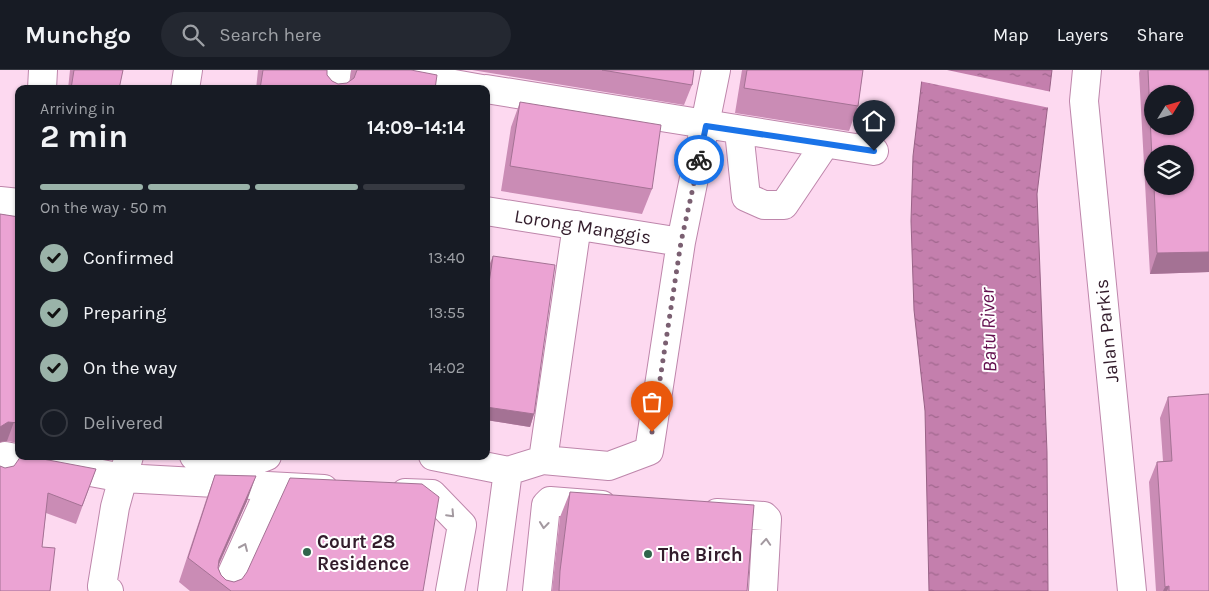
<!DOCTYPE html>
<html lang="en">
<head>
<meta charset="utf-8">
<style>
  :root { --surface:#171b24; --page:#242831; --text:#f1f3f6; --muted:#9ea1a6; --line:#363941; --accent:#9ab3a9 }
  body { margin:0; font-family:Karla,sans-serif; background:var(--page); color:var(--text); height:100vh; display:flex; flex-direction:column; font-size:19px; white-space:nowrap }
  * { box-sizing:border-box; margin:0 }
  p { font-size:16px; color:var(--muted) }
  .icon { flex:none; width:28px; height:28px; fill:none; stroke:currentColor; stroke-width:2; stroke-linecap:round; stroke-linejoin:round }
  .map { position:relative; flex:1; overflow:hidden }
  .details { position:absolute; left:15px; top:15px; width:475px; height:375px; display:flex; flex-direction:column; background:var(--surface); border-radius:10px; box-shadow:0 1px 4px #0004 }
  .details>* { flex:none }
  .needle { width:32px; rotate:53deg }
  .fabs { position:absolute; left:1144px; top:15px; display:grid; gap:10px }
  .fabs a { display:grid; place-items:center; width:50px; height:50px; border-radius:50%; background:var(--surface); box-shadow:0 1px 4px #0004; font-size:25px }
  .pin { position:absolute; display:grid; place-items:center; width:42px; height:42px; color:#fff; margin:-51px -21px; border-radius:50% 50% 50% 0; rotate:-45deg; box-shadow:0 0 5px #0007 }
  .pin .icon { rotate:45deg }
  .courier { position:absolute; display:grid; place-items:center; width:50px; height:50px; margin:-25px; border:4px solid #1a73e8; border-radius:50%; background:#fff; color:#222; box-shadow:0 1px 6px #0007 }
  .head em { font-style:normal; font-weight:700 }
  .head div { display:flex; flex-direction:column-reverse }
  .head { display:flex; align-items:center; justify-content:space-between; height:85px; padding:0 25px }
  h1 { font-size:32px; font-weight:700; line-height:38px }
  .bar { display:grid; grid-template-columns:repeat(4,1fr); gap:8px 5px; align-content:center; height:60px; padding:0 25px }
  .bar i { height:6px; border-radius:4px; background:var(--line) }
  .bar .current { background:var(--accent) }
  .bar p { grid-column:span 4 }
  ol { padding:0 25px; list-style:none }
  li { display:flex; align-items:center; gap:15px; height:55px }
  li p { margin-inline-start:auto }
  li .icon { padding:5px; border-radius:50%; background:var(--accent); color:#111; stroke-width:4 }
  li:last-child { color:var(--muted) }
  li i { width:28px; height:28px; border:2px solid var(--line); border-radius:50% }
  header { display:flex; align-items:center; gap:30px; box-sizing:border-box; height:70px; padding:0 25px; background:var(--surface); border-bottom:1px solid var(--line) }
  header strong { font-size:24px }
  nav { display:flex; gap:28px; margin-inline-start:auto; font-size:18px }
  .search { width:350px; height:45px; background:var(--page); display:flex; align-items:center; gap:12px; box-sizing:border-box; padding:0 18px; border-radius:28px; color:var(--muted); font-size:19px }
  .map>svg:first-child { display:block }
  .water { fill:url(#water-ripples); stroke:#986286 }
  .pier { fill:#fdd9f0 }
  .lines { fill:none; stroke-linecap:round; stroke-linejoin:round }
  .minor-casing { stroke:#be86ab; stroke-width:30 }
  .minor { stroke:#fff; stroke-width:28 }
  .wall { fill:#ca8cb5; fill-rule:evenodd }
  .shaded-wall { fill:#a47294 }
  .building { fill:#eba3d3; stroke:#a47294; fill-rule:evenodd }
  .oneway { stroke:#a399a0 }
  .done { stroke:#7a5f71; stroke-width:5; stroke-dasharray:0 9 }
  .route { stroke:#1a73e8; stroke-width:6 }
  .poi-dot { fill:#30654b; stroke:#fff; stroke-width:2 }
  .labels { text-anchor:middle; stroke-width:4; stroke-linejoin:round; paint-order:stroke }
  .street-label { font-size:19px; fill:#331d2c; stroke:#fff }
  .poi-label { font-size:19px; font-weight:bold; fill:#331d2c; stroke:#fff; text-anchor:start }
  .water-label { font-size:20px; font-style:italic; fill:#63104f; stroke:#fff }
</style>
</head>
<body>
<header>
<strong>Munchgo</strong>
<div class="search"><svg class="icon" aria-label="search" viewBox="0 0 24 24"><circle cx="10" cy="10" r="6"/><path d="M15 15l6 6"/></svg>Search here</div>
<nav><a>Map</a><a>Layers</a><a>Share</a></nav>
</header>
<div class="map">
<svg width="1209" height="521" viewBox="0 0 1209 521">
  <defs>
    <pattern id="water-ripples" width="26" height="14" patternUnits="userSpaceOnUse" patternTransform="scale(1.25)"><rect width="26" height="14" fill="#c47fad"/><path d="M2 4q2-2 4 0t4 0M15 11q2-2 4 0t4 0" fill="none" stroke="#a0678d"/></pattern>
  </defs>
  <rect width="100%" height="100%" fill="#fdd9f0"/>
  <path class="water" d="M923,0H1052L1037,124L1047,382L1048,521H929L925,341L914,240L911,151L913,86Z"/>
  <path class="pier" d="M921,0H947L1052,22L1050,38L919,11Z"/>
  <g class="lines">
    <defs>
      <path id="minor" d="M375,0L482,19
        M1087,0L1084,31L1132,521
        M42,19L43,0
        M185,19L188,0
        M334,19L337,0
        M486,19L874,81
        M739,61L746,127L764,135H784L825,74
        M0,131L19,133
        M486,141L681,172
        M194,386L257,390L267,386
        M433,386L508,401L492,521
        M543,390L577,155
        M0,401L1,389L5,386L123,408L324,419
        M508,401L543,390L609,396L649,381L681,172L716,0
        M405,423L432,424L462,455L450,521
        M717,443L764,446L767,449L763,521
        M109,521L102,516L115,437L129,386
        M224,521L271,417
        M537,521L546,435L550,431L602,435"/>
    </defs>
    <use href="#minor" class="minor-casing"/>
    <use href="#minor" class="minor"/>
  </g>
  <path class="wall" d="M70,0H123L119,19H68Z
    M258,0H327V5L332,11L338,14L347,13L350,11L351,0H411L435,19H256Z
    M472,0H694L692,15L684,35Z
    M742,0H863L858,36L849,61L735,43Z
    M1140,0H1209V202L1150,204L1139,3ZM1152,84L1185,116H1152Z
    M520,32L652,119L642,144L501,121L511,57Z
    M0,144L19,147V373L7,371L0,372Z
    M493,186L534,344L530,357L486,350V213L488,198Z
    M1168,327L1209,521H1156L1149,412L1157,392L1163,391L1160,348Z
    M5,398L96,399L76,454L46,443L42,477Z
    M215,405L247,431L218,497L221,505L226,510L234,512L242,509L423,521H190L179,512L206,430Z
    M570,422L747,521H552L560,447Z"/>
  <path class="shaded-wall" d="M1209,182V202L1150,204L1157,183Z
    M486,337L534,344L530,357L486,350Z
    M8,352H14L7,371L0,372V357Z
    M256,406L247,431L213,507L219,490Z
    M1169,516L1167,521H1163L1165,517Z"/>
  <path class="building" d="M74,0H123L119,19H71Z
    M263,0H327V5L332,11L338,14L347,13L354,8L357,0H411L437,5L435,19H260Z
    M602,0H694L692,15Z
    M747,0H863L858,36L744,18Z
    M1148,0H1209V182L1157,183L1154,116H1185V84H1152V90ZM1152,24H1185V56H1152Z
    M520,32L661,55L652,119L510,96Z
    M0,144L19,147V353L8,352L0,357Z
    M493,186L555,195L534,344L486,337V233Z
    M1209,324V521H1169V516L1165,517L1157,392L1172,391L1168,327Z
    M21,386H27L96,399L82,436L48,423L42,477L55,478L50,521H0V396L5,398L14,396Z
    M215,405L256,406L219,490L218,498L221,505L226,510L234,512L242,509L247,502L290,408L422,414L439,427L423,521H231L188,488Z
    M570,422L754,435L747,521H559L560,501Z"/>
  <defs><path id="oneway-chevron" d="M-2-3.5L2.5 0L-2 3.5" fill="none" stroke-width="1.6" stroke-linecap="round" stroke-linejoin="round" transform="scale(1.25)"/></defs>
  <g class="oneway">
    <use href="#oneway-chevron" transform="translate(451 444) rotate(47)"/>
    <use href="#oneway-chevron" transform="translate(544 455) rotate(96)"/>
    <use href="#oneway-chevron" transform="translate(766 472) rotate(-86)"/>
    <use href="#oneway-chevron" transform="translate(244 477) rotate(-66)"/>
  </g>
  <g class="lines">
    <path class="done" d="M652,362L681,172L699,90"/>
    <path class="route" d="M699,90L706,56L874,81"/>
  </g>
  <g class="poi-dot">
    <circle cx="307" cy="482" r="5"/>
    <circle cx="648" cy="484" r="5"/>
  </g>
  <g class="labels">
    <g class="street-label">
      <text transform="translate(583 156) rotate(9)" y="7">Lorong Manggis</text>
      <text transform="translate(1106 261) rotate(-96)" y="7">Jalan Parkis</text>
    </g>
    <g class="poi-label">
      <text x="317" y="478">Court 28<tspan x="317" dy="22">Residence</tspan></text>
      <text x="658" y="491">The Birch</text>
    </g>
    <g class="water-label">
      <text transform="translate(988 260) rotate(-92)" y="7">Batu River</text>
    </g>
  </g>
</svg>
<div class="fabs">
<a><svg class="needle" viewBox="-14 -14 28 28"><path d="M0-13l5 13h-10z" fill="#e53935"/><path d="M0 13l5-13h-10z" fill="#9ea1a6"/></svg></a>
<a><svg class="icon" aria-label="layers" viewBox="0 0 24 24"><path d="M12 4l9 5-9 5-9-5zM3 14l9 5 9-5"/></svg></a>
</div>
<div class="pin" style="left:652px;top:362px;background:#ea580c"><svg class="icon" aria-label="bag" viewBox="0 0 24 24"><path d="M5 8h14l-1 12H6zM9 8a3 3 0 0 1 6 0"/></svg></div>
<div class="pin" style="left:874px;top:81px;background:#1f2937"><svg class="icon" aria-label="home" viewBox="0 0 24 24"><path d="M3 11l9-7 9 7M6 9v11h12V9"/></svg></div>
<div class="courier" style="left:699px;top:90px"><svg class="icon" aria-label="bike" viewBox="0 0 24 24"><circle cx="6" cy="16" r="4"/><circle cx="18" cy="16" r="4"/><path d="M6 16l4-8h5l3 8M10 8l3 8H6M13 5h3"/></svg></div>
<section class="details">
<div class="head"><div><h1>2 min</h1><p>Arriving in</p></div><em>14:09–14:14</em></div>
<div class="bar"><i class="current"></i><i class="current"></i><i class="current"></i><i></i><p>On the way · 50 m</p></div>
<ol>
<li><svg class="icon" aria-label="check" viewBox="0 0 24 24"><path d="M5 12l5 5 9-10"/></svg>Confirmed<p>13:40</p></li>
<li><svg class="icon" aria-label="check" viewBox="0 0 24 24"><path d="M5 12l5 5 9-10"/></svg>Preparing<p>13:55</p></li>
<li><svg class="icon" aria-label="check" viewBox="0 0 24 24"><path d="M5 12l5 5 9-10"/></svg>On the way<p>14:02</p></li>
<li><i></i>Delivered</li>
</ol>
</section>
</div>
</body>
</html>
